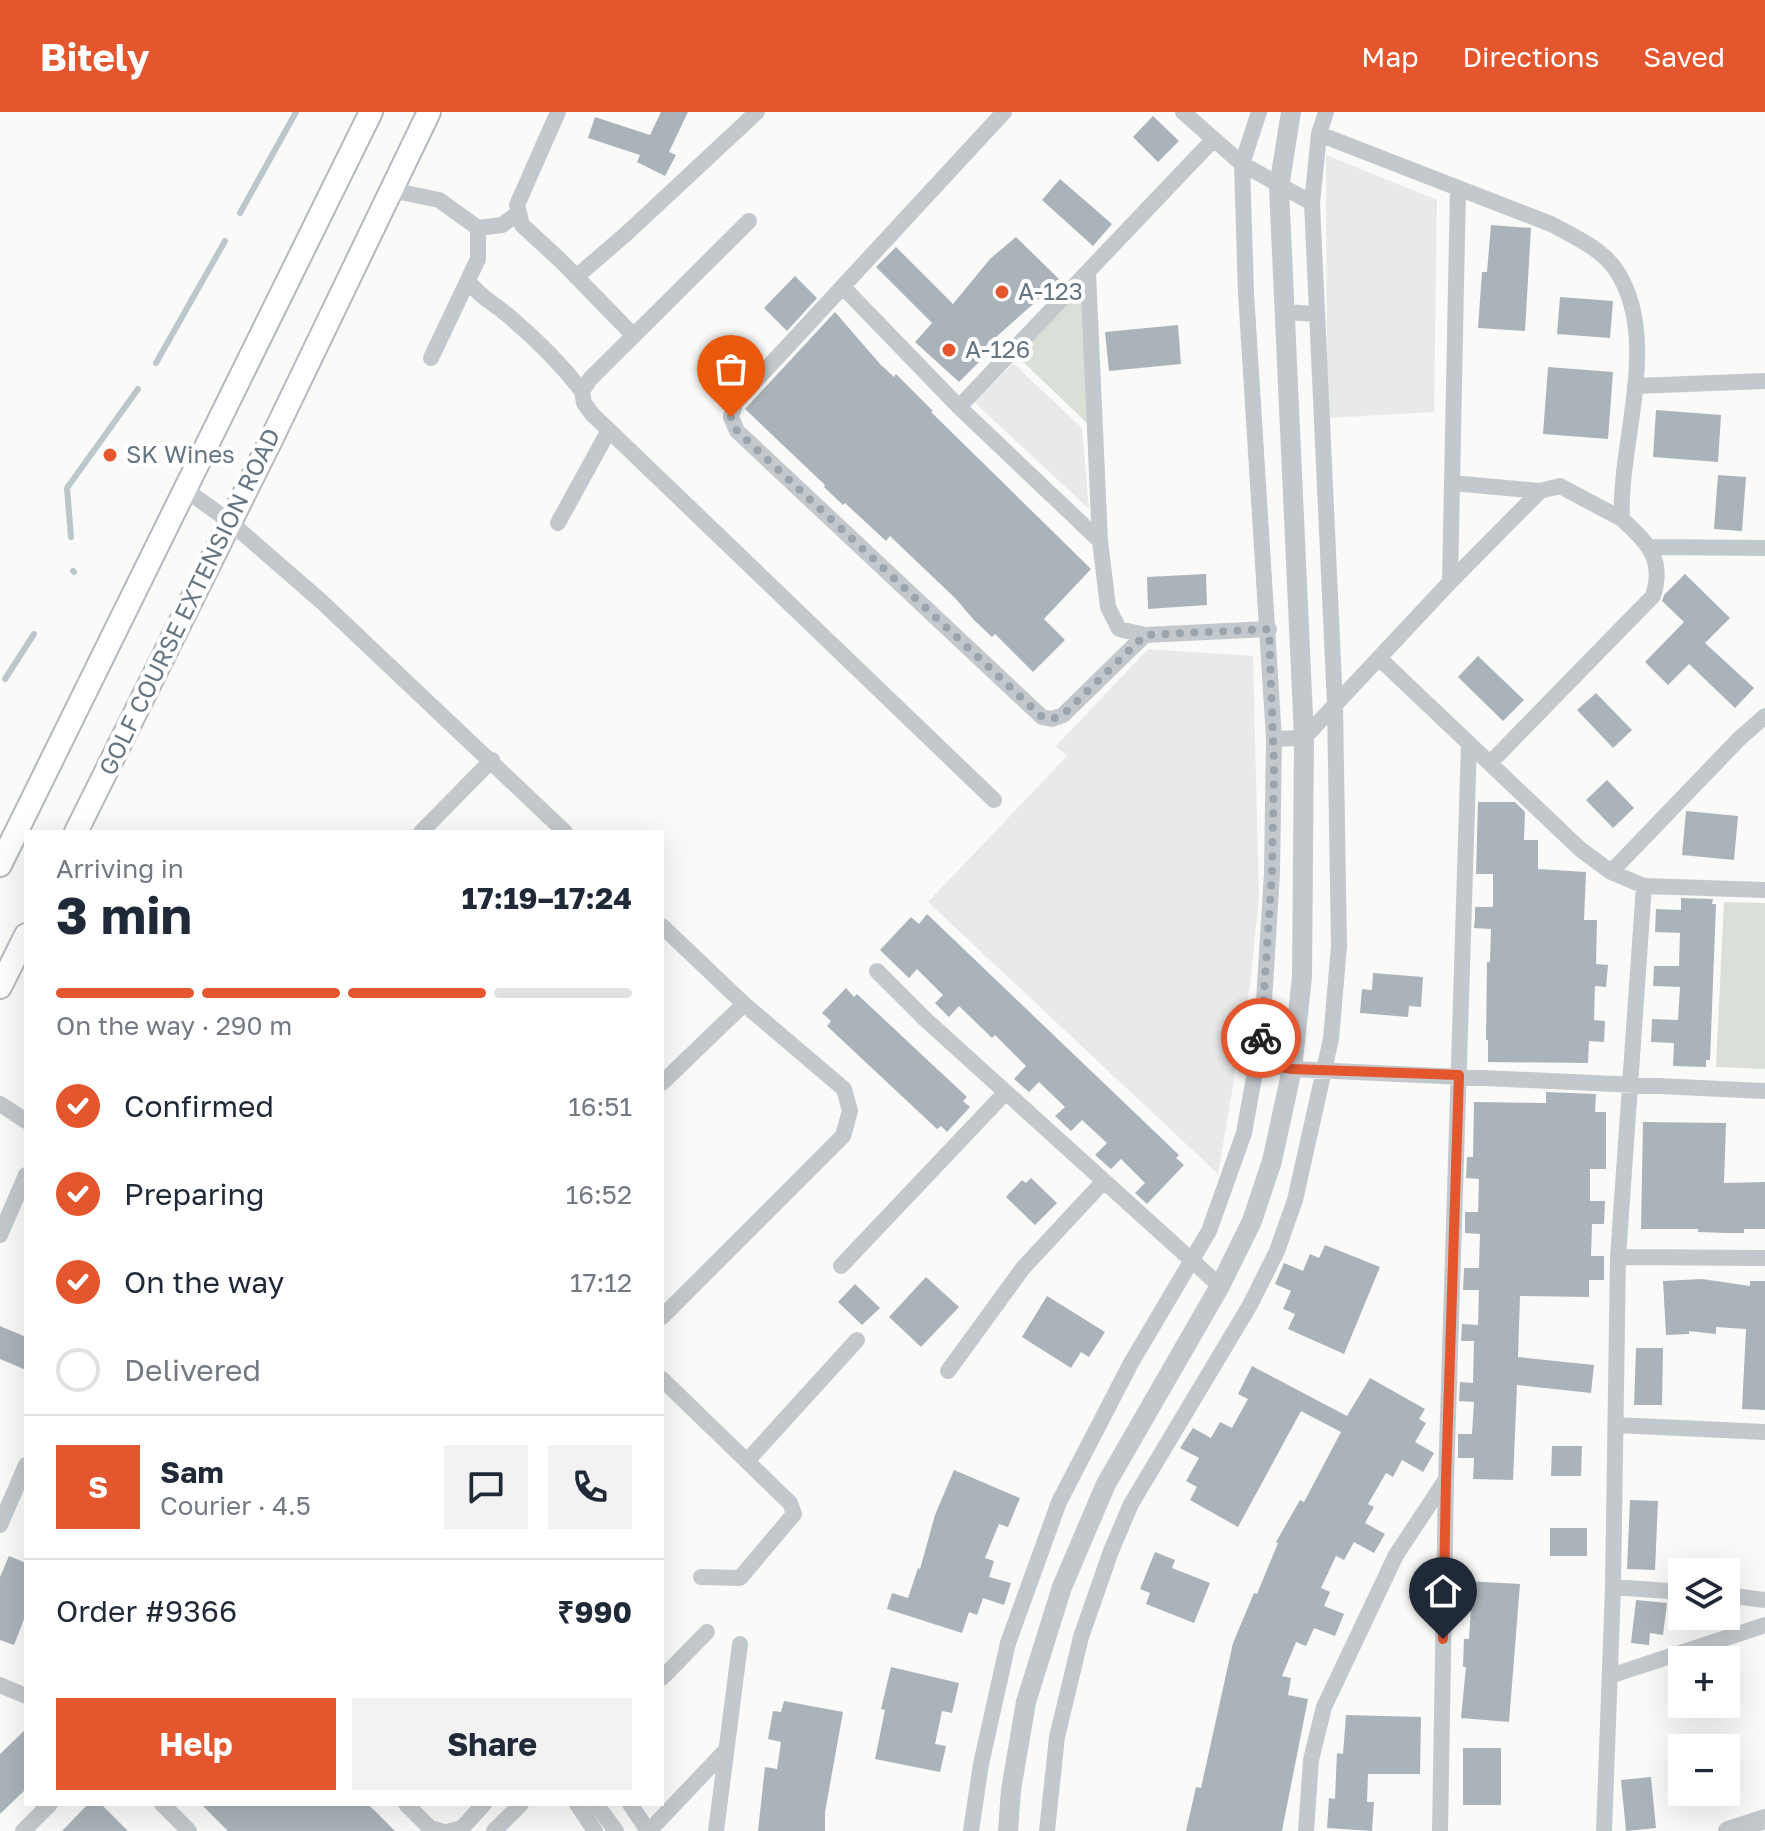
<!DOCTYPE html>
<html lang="en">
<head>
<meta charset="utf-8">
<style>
  :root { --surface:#fff; --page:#f2f2f3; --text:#1f2937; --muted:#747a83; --line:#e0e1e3; --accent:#e4572e }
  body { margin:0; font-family:"Golos Text",sans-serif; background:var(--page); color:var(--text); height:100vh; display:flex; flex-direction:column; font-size:30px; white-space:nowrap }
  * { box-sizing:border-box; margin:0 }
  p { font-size:26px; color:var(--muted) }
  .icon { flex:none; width:44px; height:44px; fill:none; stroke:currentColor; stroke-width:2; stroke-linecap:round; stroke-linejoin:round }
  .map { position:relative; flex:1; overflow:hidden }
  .details { position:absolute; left:24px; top:718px; width:640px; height:976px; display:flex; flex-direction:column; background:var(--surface); border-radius:0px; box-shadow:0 8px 32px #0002 }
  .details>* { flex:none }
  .buttons { position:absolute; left:1668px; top:1446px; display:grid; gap:16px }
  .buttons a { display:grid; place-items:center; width:72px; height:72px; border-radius:0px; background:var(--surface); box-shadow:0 8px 32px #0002; font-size:40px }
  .pin { position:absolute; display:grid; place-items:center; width:68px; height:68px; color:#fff; margin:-82px -34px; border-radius:50% 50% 50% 0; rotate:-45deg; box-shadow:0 0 8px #0007 }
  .pin .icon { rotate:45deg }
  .courier { position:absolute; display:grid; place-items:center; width:80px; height:80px; margin:-40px; border:6px solid #e4572e; border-radius:50%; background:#fff; color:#222; box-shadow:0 2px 10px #0007 }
  .summary em { font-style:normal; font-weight:700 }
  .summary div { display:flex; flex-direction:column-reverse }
  .summary { display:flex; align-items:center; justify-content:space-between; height:136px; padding:0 32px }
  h1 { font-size:52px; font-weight:700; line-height:60px }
  .bar { display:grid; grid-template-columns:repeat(4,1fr); gap:12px 8px; align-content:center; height:96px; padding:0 32px }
  .bar i { height:10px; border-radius:6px; background:var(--line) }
  .bar .active { background:var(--accent) }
  .bar p { grid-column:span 4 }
  .line { display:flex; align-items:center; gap:20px; padding:0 32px; border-top:2px solid var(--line) }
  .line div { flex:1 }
  .round { display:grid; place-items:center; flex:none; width:84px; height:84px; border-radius:0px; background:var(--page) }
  ol { padding:0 32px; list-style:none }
  li { display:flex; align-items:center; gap:24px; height:88px }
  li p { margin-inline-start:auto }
  li .icon { padding:8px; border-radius:50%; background:var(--accent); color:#fff; stroke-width:4 }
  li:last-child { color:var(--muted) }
  li i { width:44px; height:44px; border:4px solid var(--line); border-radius:50% }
  .button { display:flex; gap:16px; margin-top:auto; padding:16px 32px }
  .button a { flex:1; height:92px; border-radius:0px; background:var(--accent); color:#fff; font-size:32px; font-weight:700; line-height:92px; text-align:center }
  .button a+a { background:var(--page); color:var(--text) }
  header { display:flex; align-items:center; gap:48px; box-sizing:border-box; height:112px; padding:0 40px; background:var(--accent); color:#fff }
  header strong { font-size:38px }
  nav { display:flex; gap:44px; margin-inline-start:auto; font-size:28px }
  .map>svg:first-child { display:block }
  .built { fill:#e8e9e9 }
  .green { fill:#dadfd7 }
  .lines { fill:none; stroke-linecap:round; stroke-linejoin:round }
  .stream { stroke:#bbc7cb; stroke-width:6 }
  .building { fill:#aab3b9 }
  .secondary-casing { stroke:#b3babf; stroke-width:26 }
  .minor { stroke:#c3c8cc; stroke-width:16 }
  .tertiary { stroke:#c3c8cc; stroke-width:20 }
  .secondary { stroke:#fff; stroke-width:22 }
  .done { stroke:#99a4ac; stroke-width:8; stroke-dasharray:0 14.4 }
  .route { stroke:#e4572e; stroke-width:10 }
  .poi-dot { fill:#e4572e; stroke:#fff; stroke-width:3 }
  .labels { text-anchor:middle; stroke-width:8; stroke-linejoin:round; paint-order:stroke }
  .poi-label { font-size:24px; fill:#657683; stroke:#fff; text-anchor:start }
  .street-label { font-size:24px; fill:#657683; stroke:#fff }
</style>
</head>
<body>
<header>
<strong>Bitely</strong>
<nav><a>Map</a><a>Directions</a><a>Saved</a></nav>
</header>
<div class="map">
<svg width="1765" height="1719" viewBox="0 0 1765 1719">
  <rect width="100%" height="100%" fill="#fafaf8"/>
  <path class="built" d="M1326,43L1437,88L1434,300L1327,306Z
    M1013,251L1082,316L1089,397L974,290Z
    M1148,537L1253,544L1259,786L1250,873L1218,1062L928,790L1067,644L1056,634Z"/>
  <path class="green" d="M1083,172L1089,313L1017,244Z
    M1724,790L1765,791V957L1716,955Z"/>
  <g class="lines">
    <path class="stream" d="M240,101L296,0
      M156,251L225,129
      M71,425L67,376L138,277
      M73,459L74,460
      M5,567L34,522"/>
  </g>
  <path class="building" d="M661,0H688L669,40L676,43L665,64L637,50L640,43L588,26L595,5L650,23Z
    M1153,4L1179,29L1158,50L1133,25Z
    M1060,67L1112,112L1093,134L1042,88Z
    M1491,113L1531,116L1525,219L1478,216L1482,160H1487Z
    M1016,125L1060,168L978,241L982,247L959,270L915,230L932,211L876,155L896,135L953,192L990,147Z
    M795,164L817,186L787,219L764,196Z
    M1560,185L1613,189L1610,226L1557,222Z
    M835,200L880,252L894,265L896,262L933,299L931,300L1091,457L1044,507L1065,528L1033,560L995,522L992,525L974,508L955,486L890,424L886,429L845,391L843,393L824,375L825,373L745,297Z
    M1178,213L1181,252L1109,259L1105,220Z
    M728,236L752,257L729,281L726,278L724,280L704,261Z
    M1548,255L1613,260L1608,327L1543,322Z
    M1656,298L1721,303L1718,350L1653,345Z
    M1718,363L1746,365L1742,419L1714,417Z
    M1206,462L1207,493L1148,497L1147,465Z
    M1685,462L1730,506L1705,531L1754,576L1735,596L1689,552L1668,573L1645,550L1684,510L1662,489L1664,483Z
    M1478,544L1524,588L1503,609L1458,565Z
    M1596,581L1632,618L1613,636L1577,598Z
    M1607,668L1634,696L1613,716L1586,688Z
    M1478,690H1515L1525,700L1524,728H1538V757L1586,760L1584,808H1597L1596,852L1608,853L1606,875L1595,874L1594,908L1605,909L1604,930L1589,929L1588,951L1488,950V928H1486L1487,850H1490L1491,817L1474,816L1475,805V795H1493V762H1476Z
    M1686,699L1738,704L1734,748L1682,743Z
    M1681,786L1713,787L1712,792H1716L1710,948H1706V955L1673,954L1674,931L1651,930L1652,907L1678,908L1680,875L1653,874L1654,854H1679L1680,821L1655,820L1656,797L1681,798Z
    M927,802L1179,1043L1176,1046L1184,1053L1147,1092L1135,1081L1145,1071L1121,1047L1111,1057L1095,1043L1107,1031L1082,1008L1071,1019L1055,1004L1065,995L1039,970L1029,980L1014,967L1026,954L995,923L992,926L959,894L949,905L935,891L943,883L917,857L909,866L880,838L911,805L919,812Z
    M1373,861L1423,865L1421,895L1409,894L1408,905L1360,901L1362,877L1372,878Z
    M846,876L854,885L857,882L967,985L963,989L970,995L947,1020L941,1014L937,1017L827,914L831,909L822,901Z
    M1546,980L1596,982L1595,1000H1606V1057H1590V1089H1605L1604,1112H1592L1591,1144H1604V1168H1589V1185L1520,1184L1518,1245L1594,1253L1591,1281L1517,1273L1513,1368L1473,1367L1474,1346H1458V1322H1472L1474,1290L1459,1289L1460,1270L1473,1271L1474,1229H1461L1462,1212L1478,1213L1479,1178H1463L1464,1156H1479L1480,1122L1465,1121V1100H1478L1479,1067L1466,1066L1467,1045H1473L1474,990L1546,991Z
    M1643,1010L1726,1011L1724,1071L1765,1070V1117H1744V1121H1726L1698,1120V1117H1641Z
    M1031,1066L1057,1091L1035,1113L1006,1085L1022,1068L1026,1071Z
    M1325,1133L1380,1155L1344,1242L1288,1217L1295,1202L1283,1197L1291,1179L1275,1172L1284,1151L1303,1159L1310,1142L1319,1146Z
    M926,1165L959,1195L921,1235L889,1205Z
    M1702,1167L1750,1174V1169H1765V1298L1742,1297L1746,1217L1716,1215V1222L1689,1219V1222L1666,1223L1663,1169Z
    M855,1172L880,1196L862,1213L838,1190Z
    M1047,1184L1105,1220L1089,1245L1081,1240L1071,1256L1022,1225Z
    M0,1214L26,1225V1258L0,1247Z
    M1636,1236H1663L1662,1293H1634Z
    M1252,1254L1347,1304L1370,1266L1425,1297L1419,1307L1426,1311L1415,1330L1434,1341L1423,1360L1402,1348L1393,1365L1386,1361L1368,1392L1374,1395L1365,1411L1385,1422L1374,1441L1354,1430L1344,1448L1336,1444L1321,1476L1330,1480L1324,1494L1344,1502L1335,1524L1314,1516L1306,1534L1296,1530L1282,1564L1291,1566L1288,1583L1308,1587L1282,1719H1186L1196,1675L1201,1676L1233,1531L1254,1481L1257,1482L1278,1431L1276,1430L1300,1388L1304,1390L1341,1320L1301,1299L1238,1415L1190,1388L1197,1375L1186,1369L1199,1346L1180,1336L1193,1316L1211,1326L1220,1310L1232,1316L1248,1287L1238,1282Z
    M1552,1334H1582L1581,1364H1551Z
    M954,1358L1020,1386L1008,1415L999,1412L985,1446L994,1449L989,1465L1011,1471L1004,1493L983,1486L977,1503L969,1500L962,1521L887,1497L892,1481L908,1486L918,1456L920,1457L935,1403Z
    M1630,1388L1658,1389L1655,1458L1627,1457Z
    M1550,1416H1587V1444H1550Z
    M1155,1440L1175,1448L1172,1456L1210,1471L1194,1511L1146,1492L1150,1481L1140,1477Z
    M9,1444L26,1451V1502L14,1533L0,1528V1465Z
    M1466,1469L1520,1472L1509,1610L1461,1606L1466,1555H1463L1464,1527H1469L1471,1496H1464Z
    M1636,1488L1667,1491L1663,1523L1650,1521L1649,1533L1631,1531Z
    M891,1555L959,1571L952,1601L942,1599L935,1632L946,1634L940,1660L875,1647L885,1598L881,1597Z
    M784,1589L843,1600L825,1700V1719H758L765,1655L777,1657L781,1630L768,1627L773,1599L781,1600Z
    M1346,1603L1421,1605L1420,1662H1368L1367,1690H1374L1372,1719L1327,1716L1329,1686L1335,1687L1337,1641L1343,1642Z
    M26,1617V1677L0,1702V1642Z
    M1463,1636H1501V1693H1463Z
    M1651,1665L1656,1716L1626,1719L1621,1668Z
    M88,1692H101L128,1719H62Z
    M201,1692H368L395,1719H228Z"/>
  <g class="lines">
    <defs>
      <path id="secondary" d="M76,720L272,326L429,0
        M0,753L371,0
        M0,875L26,823"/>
    </defs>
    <use href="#secondary" class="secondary-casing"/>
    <path class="minor" d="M558,0L517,93L522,113L561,149L633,223
      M1004,0L736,290L731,305L737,319L1042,605L1052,607L1063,603L1145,523L1119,517L1108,495L1100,429L1088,160
      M1183,0L1242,52L1312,91
      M1259,0L1242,52L1246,181L1274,627
      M1319,22L1551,112C1572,123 1602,137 1616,158C1662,227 1618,331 1622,407C1647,431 1665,446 1653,484L1490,651
      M391,78L439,88L478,116L502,113L517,102
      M749,109L590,267L582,279L584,291L592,302L994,688
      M576,165L626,122L757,0
      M468,169C483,188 494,191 511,206C537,228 561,252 582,279
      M843,175L959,295L1100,429
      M1285,200L1316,202
      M431,246L478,147V116
      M1635,274L1765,269
      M959,295L1213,28
      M1452,371L1540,379
      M186,378L229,409L322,490L565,720
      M558,411L609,318
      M1651,435L1765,436
      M1450,470L1458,77
      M1145,523L1269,517
      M1379,546L1580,737L1611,760L1644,774L1765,778
      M421,720L492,648
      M1611,760L1739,627L1765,604
      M662,814L744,892L844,977L850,999L843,1024L662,1205
      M877,859L925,907L1220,1174
      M1257,951L1292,957L1765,979
      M662,971L744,892
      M0,992L26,1009
      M0,1123L26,1063
      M1618,1145L1765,1146
      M841,1154L1005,981
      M948,1259L1023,1156L1103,1070
      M662,1267L790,1391L794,1402L740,1466L701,1465
      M1616,1313L1765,1320
      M747,1349L857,1228
      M0,1413L26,1353
      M1613,1475L1682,1480
      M1726,1483L1765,1488
      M1610,1564L1765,1513
      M662,1566L707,1520
      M0,1573L26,1584
      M162,1692L189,1719
      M406,1692L430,1716L441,1719
      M577,1692L595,1719
      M596,1692L616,1719
      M630,1692L648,1719
      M23,1719L50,1692
      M450,1719L462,1716L484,1692
      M494,1719L521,1692
      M649,1719L725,1639
      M716,1719L740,1532
      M971,1719L981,1652L1008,1531L1059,1390L1131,1251L1209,1119L1244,1021L1262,921L1272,761L1274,627L1304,626L1450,470L1540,379L1560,374L1622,407
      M1047,1719L1057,1625L1081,1525L1111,1439L1131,1392L1250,1193L1277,1139L1295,1088L1331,927L1339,834L1335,593L1312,91L1319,22L1326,0
      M1306,1719L1311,1648L1324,1595L1396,1443L1445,1369
      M1440,1719L1446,1368L1469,631
      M1604,1719L1613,1475L1618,1145L1644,774"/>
    <path class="tertiary" d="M1008,1719L1011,1678L1026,1590L1062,1475L1106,1372L1220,1174L1252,1109L1272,1049L1292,957L1302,865L1304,626L1279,75L1291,0
      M1728,1719L1765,1707"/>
    <use href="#secondary" class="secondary"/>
  </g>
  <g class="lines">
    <path class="done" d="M731,305L737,319L1042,605L1052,607L1063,603L1145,523L1269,517L1274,654L1272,761L1261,926"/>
    <path class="route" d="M1261,926L1257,951L1292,957L1459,963L1446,1368L1443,1527"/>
  </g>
  <g class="poi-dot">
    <circle cx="1002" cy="180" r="8"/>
    <circle cx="949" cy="238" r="8"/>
    <circle cx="110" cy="343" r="8"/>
  </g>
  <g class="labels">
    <g class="poi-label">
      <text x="1018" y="188">A-123</text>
      <text x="965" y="246">A-126</text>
      <text x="126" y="351">SK Wines</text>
    </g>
    <g class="street-label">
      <text transform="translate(190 490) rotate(-64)" y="8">GOLF COURSE EXTENSION ROAD</text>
    </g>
  </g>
</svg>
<div class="buttons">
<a><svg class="icon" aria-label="layers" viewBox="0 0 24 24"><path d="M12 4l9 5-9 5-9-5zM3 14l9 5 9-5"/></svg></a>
<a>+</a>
<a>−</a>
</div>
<div class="pin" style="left:731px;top:305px;background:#ea580c"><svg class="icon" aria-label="bag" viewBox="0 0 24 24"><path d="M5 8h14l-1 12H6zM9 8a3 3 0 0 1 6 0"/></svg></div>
<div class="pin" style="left:1443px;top:1527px;background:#1f2937"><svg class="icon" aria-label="home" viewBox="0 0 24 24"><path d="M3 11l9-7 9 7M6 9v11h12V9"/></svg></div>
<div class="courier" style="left:1261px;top:926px"><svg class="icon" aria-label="bike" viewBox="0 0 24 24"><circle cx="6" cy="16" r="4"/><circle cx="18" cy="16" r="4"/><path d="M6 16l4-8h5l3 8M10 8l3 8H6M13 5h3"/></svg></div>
<section class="details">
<div class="summary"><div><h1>3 min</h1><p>Arriving in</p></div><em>17:19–17:24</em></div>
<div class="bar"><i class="active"></i><i class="active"></i><i class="active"></i><i></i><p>On the way · 290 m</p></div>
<ol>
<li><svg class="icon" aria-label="check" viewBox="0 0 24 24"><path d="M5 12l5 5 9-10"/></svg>Confirmed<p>16:51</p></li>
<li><svg class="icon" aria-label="check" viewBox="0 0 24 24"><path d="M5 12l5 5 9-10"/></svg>Preparing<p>16:52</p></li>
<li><svg class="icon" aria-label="check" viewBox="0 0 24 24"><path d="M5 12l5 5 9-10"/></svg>On the way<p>17:12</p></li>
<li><i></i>Delivered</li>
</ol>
<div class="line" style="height:144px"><b class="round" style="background:var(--accent);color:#fff">S</b><div><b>Sam</b><p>Courier · 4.5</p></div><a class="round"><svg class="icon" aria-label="chat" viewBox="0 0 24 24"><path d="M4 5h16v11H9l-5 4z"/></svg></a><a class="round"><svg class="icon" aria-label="phone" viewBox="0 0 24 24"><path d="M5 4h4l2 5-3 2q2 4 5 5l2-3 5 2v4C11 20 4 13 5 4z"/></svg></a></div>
<div class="line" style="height:104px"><div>Order #9366</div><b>₹990</b></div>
<div class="button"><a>Help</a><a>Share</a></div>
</section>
</div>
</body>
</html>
